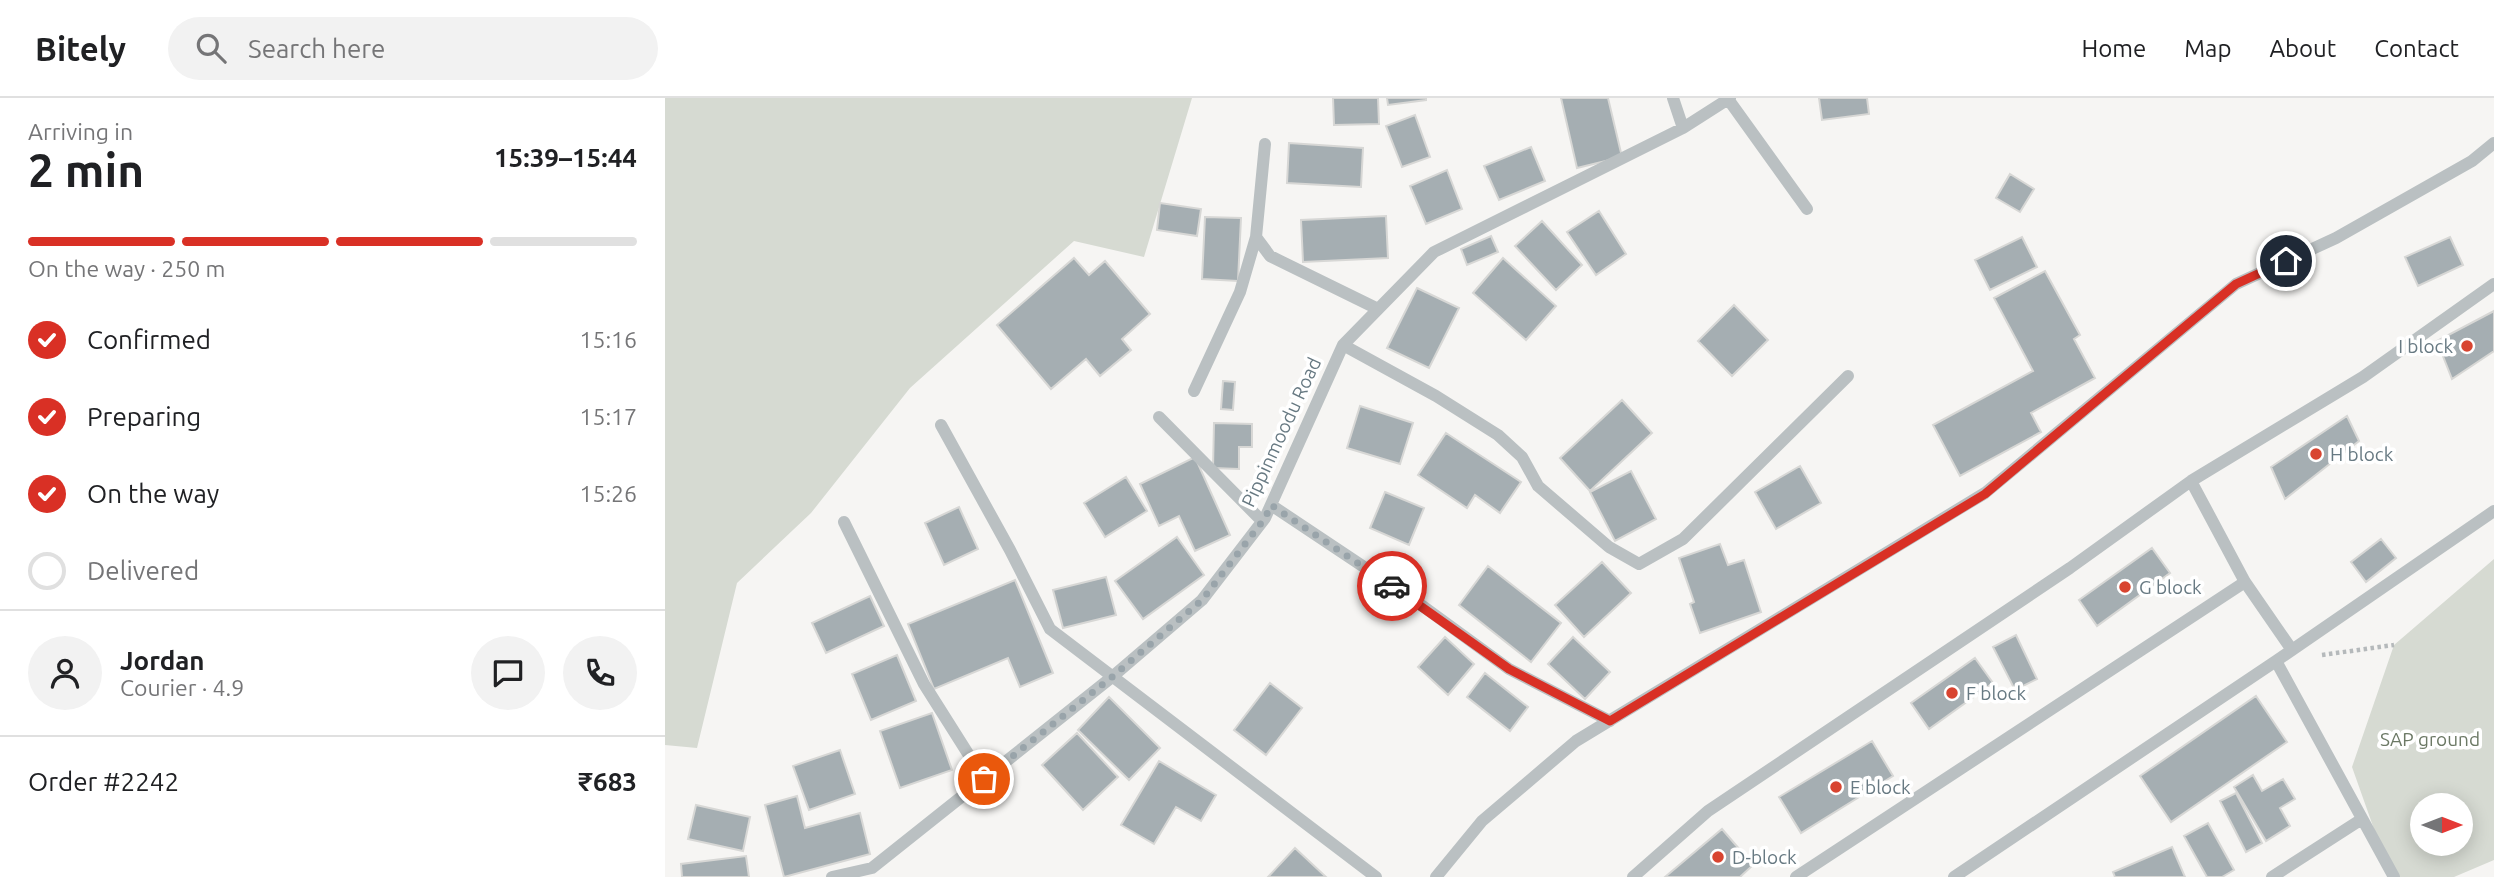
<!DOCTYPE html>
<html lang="en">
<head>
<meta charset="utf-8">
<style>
  :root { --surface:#fff; --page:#f2f2f2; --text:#202124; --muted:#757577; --line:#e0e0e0; --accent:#d93025 }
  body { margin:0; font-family:Ubuntu,sans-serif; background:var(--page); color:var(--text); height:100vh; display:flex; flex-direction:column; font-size:26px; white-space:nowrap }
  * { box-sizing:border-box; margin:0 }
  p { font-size:23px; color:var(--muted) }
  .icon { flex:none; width:38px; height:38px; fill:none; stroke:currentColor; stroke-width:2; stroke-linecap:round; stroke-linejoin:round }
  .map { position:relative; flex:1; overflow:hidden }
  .drawer { display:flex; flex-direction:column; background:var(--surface); width:665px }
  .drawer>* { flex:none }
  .needle { width:46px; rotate:90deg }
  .tools { position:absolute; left:1745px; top:695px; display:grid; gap:14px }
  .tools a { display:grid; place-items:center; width:63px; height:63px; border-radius:50%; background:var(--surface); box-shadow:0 4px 18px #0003; font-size:35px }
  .pin { position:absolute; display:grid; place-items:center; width:60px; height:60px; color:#fff; margin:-30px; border:4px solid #fff; border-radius:50%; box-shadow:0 2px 7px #0007 }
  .courier { position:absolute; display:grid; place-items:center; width:70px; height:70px; margin:-35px; border:5px solid #d93025; border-radius:50%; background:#fff; color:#222; box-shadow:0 2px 9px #0007 }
  .summary em { font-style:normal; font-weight:700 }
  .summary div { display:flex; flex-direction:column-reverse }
  .summary { display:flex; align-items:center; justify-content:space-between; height:119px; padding:0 28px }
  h1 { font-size:46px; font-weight:700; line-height:52px }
  .bar { display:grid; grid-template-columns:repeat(4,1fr); gap:10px 7px; align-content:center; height:84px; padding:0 28px }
  .bar i { height:9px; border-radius:5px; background:var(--line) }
  .bar .active { background:var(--accent) }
  .bar p { grid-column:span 4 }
  .line { display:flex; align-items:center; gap:18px; padding:0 28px; border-top:2px solid var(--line) }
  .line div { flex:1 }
  .round { display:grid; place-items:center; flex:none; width:74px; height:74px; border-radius:37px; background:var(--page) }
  ol { padding:0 28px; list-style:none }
  li { display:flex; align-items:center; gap:21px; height:77px }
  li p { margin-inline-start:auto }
  li .icon { padding:7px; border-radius:50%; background:var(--accent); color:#fff; stroke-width:4 }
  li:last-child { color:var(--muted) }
  li i { width:38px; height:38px; border:4px solid var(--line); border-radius:50% }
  header { display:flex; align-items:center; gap:42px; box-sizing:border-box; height:98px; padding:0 35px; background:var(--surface); border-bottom:2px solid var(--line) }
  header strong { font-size:33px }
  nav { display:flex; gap:38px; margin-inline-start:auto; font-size:24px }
  .search { width:490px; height:63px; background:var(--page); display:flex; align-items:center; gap:18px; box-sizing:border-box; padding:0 24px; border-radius:38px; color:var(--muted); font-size:26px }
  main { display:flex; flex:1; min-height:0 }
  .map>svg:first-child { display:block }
  .green { fill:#d6dad2; fill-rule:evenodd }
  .building { fill:#a5aeb2; stroke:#d7d7d5; stroke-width:2 }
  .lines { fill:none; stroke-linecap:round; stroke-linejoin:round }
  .path { stroke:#b5b9bb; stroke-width:4.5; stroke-dasharray:3.5 3.5; stroke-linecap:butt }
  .minor { stroke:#bac0c2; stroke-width:12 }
  .done { stroke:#99a4aa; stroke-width:7; stroke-dasharray:0 12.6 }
  .route { stroke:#d93025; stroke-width:9 }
  .poi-dot { fill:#d84430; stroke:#fff; stroke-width:2.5 }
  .labels { text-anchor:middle; stroke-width:7; stroke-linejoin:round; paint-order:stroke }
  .poi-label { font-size:19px; fill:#677982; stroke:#fff; text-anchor:start }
  .street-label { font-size:19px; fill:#677982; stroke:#fff }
  .park-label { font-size:19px; fill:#6c7965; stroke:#fff }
</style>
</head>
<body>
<header>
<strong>Bitely</strong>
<div class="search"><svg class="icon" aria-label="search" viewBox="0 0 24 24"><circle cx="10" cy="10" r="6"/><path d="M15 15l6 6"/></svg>Search here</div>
<nav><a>Home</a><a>Map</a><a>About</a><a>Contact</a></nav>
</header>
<main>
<section class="drawer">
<div class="summary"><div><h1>2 min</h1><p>Arriving in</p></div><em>15:39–15:44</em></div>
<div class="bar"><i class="active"></i><i class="active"></i><i class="active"></i><i></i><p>On the way · 250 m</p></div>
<ol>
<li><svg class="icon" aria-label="check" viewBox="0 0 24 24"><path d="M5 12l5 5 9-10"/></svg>Confirmed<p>15:16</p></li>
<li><svg class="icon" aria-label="check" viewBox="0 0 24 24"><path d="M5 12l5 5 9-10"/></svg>Preparing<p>15:17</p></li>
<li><svg class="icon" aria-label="check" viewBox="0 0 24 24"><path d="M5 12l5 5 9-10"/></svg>On the way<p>15:26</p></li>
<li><i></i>Delivered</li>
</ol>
<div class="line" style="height:126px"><a class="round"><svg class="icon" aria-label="person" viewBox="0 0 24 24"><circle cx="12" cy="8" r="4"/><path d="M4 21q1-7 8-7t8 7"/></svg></a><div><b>Jordan</b><p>Courier · 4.9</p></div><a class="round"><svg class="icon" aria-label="chat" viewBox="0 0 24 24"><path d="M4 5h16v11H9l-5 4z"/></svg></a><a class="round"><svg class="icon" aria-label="phone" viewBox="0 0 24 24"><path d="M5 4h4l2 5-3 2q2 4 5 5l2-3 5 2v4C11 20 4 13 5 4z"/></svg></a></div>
<div class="line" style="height:91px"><div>Order #2242</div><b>₹683</b></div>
</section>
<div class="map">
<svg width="1829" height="779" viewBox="0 0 1829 779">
  <rect width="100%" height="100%" fill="#f6f5f3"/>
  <path class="green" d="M0,0H527L479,159L409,143L245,290L146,415L72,485L32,650L0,647Z
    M1829,461V762L1789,779H1726L1687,669L1729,547ZM1757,707H1796V746H1757Z"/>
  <path class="building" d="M668,0H713L714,26L669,27Z
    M722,0H761V2L723,7Z
    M896,0H943L957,59L912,70Z
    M1154,0H1202L1204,16L1157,22Z
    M750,17L765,59L737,69L721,28Z
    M624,45L698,50L696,89L622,85Z
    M866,49L880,83L834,102L819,68Z
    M782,72L797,111L761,126L745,88Z
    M1345,76L1369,91L1355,114L1331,100Z
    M495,105L536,111L532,138L492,132Z
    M934,113L961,156L931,177L902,134Z
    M721,118L723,160L638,164L636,122Z
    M540,119L576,120L573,183L537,181Z
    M877,123L917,167L891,192L850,148Z
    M826,138L833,154L802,167L796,151Z
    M1357,139L1372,169L1325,192L1310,162Z
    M1785,139L1798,167L1753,188L1740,159Z
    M409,160L424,177L440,163L485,216L457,241L466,252L435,278L421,261L386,291L332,227Z
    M838,160L891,208L861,242L808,195Z
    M1380,173L1415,237L1409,241L1430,280L1366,315L1376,334L1295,378L1268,327L1368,273L1329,200Z
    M752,190L794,210L764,270L722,250Z
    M1069,207L1103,242L1067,278L1033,243Z
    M1829,213V253L1787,281L1772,243Z
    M558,283L570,284L568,312L556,311Z
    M957,302L987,335L925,393L895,360Z
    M695,308L748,325L735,366L682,350Z
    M1682,318L1694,343L1620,401L1606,369Z
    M549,325L587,326V349H574V371L548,370Z
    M781,335L856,384L835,415L810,397L802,410L753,377Z
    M530,359L565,437L530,453L514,418L494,428L475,386Z
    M1135,368L1156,405L1111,431L1090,394Z
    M966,373L991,421L950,443L925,394Z
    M461,379L482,413L440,439L419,405Z
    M720,394L759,410L744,447L705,430Z
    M294,409L313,451L279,467L260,425Z
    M512,439L539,477L478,521L450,483Z
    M1716,441L1731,460L1701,484L1686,464Z
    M1055,446L1063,467L1079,462L1096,514L1035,535L1025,506L1029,504L1014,460Z
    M1487,450L1505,475L1432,528L1414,502Z
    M937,464L966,495L919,539L890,507Z
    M823,468L896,525L866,564L794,507Z
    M441,479L451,517L398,530L388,492Z
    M350,482L388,575L355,589L343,560L269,591L243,526Z
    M205,498L219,528L161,555L147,525Z
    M1351,537L1372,581L1350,592L1328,549Z
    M780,539L809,566L783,597L753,569Z
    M908,539L945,574L920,601L883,566Z
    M232,557L251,603L206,622L187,576Z
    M1310,560L1328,585L1264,631L1246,605Z
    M820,575L863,609L845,633L802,599Z
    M605,585L637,610L601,657L569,632Z
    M1591,598L1622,644L1506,724L1475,678Z
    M444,599L495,650L464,682L413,632Z
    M267,615L287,672L235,690L215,633Z
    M412,635L453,679L418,712L377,667Z
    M1207,643L1228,678L1136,735L1114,699Z
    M175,652L190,696L144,712L128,668Z
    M494,663L551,697L536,723L511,709L489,746L456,727Z
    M1588,677L1597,693L1618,681L1630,701L1615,710L1625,728L1601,743L1569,689Z
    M1571,695L1597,745L1581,754L1555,703Z
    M132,698L140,730L195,715L205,756L119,779L100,707Z
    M31,707L85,719L78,753L23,741Z
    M1543,725L1569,772L1557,779H1542L1519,738Z
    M1057,731L1088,767L1075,779H1000Z
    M1507,749L1520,779H1450L1448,774Z
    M630,750L661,779H603Z
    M81,758L84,779H17L16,766Z"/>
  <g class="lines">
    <path class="path" d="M1657,557L1729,547"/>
    <path class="minor" d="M1008,0L1018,30
      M1063,1L1142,111
      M600,46L591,139L605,158L713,211
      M678,247L771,298L833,337L857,359L873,388L944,449L974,466L1018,441L1183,278
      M529,293L575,194L591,139
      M494,319L597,423
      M276,327L345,452L385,531L711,779
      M1526,383L1580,484L1627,552
      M606,407L759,509L844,571L945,623
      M179,424L259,586L319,681
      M1611,563L1729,779
      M167,779L207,770L447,579L537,502L600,420L678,247L769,154L1018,30L1065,0
      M771,779L817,723L911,643L1320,395L1571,186L1671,140L1807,63L1829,45
      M968,779L1043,713L1405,470L1526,383L1698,279L1829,186
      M1131,779L1580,484
      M1289,779L1611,563L1829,413
      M1607,779L1697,721"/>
  </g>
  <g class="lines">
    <path class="done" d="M319,681L447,579L537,502L600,420L606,407L727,488"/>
    <path class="route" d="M727,488L844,571L945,623L1320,396L1571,186L1621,163"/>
  </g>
  <g class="poi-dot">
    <circle cx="1802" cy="248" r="7"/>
    <circle cx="1651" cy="356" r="7"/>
    <circle cx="1460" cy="489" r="7"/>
    <circle cx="1287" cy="595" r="7"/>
    <circle cx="1171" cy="689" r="7"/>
    <circle cx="1053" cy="759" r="7"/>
  </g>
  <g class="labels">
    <g class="poi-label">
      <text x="1788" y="255" text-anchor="end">I block</text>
      <text x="1665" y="363">H block</text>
      <text x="1474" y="496">G block</text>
      <text x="1301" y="602">F block</text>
      <text x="1185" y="696">E block</text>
      <text x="1067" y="766">D-block</text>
    </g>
    <g class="street-label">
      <text transform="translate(616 334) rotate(-65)" y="7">Pippinmoodu Road</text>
    </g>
    <g class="park-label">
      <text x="1765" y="648">SAP ground</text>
    </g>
  </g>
</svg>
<div class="tools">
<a><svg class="needle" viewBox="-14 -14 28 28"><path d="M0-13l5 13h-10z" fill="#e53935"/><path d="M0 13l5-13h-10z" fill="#757577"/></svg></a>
</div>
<div class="pin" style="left:319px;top:681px;background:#ea580c"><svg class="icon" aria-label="bag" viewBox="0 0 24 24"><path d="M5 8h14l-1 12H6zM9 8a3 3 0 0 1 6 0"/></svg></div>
<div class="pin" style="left:1621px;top:163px;background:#1f2937"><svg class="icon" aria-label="home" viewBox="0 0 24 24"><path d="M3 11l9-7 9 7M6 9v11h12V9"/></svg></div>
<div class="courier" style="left:727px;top:488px"><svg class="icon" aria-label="car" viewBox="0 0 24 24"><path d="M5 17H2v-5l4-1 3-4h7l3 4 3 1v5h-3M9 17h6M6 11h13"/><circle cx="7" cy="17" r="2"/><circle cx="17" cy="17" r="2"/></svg></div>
</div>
</main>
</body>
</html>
